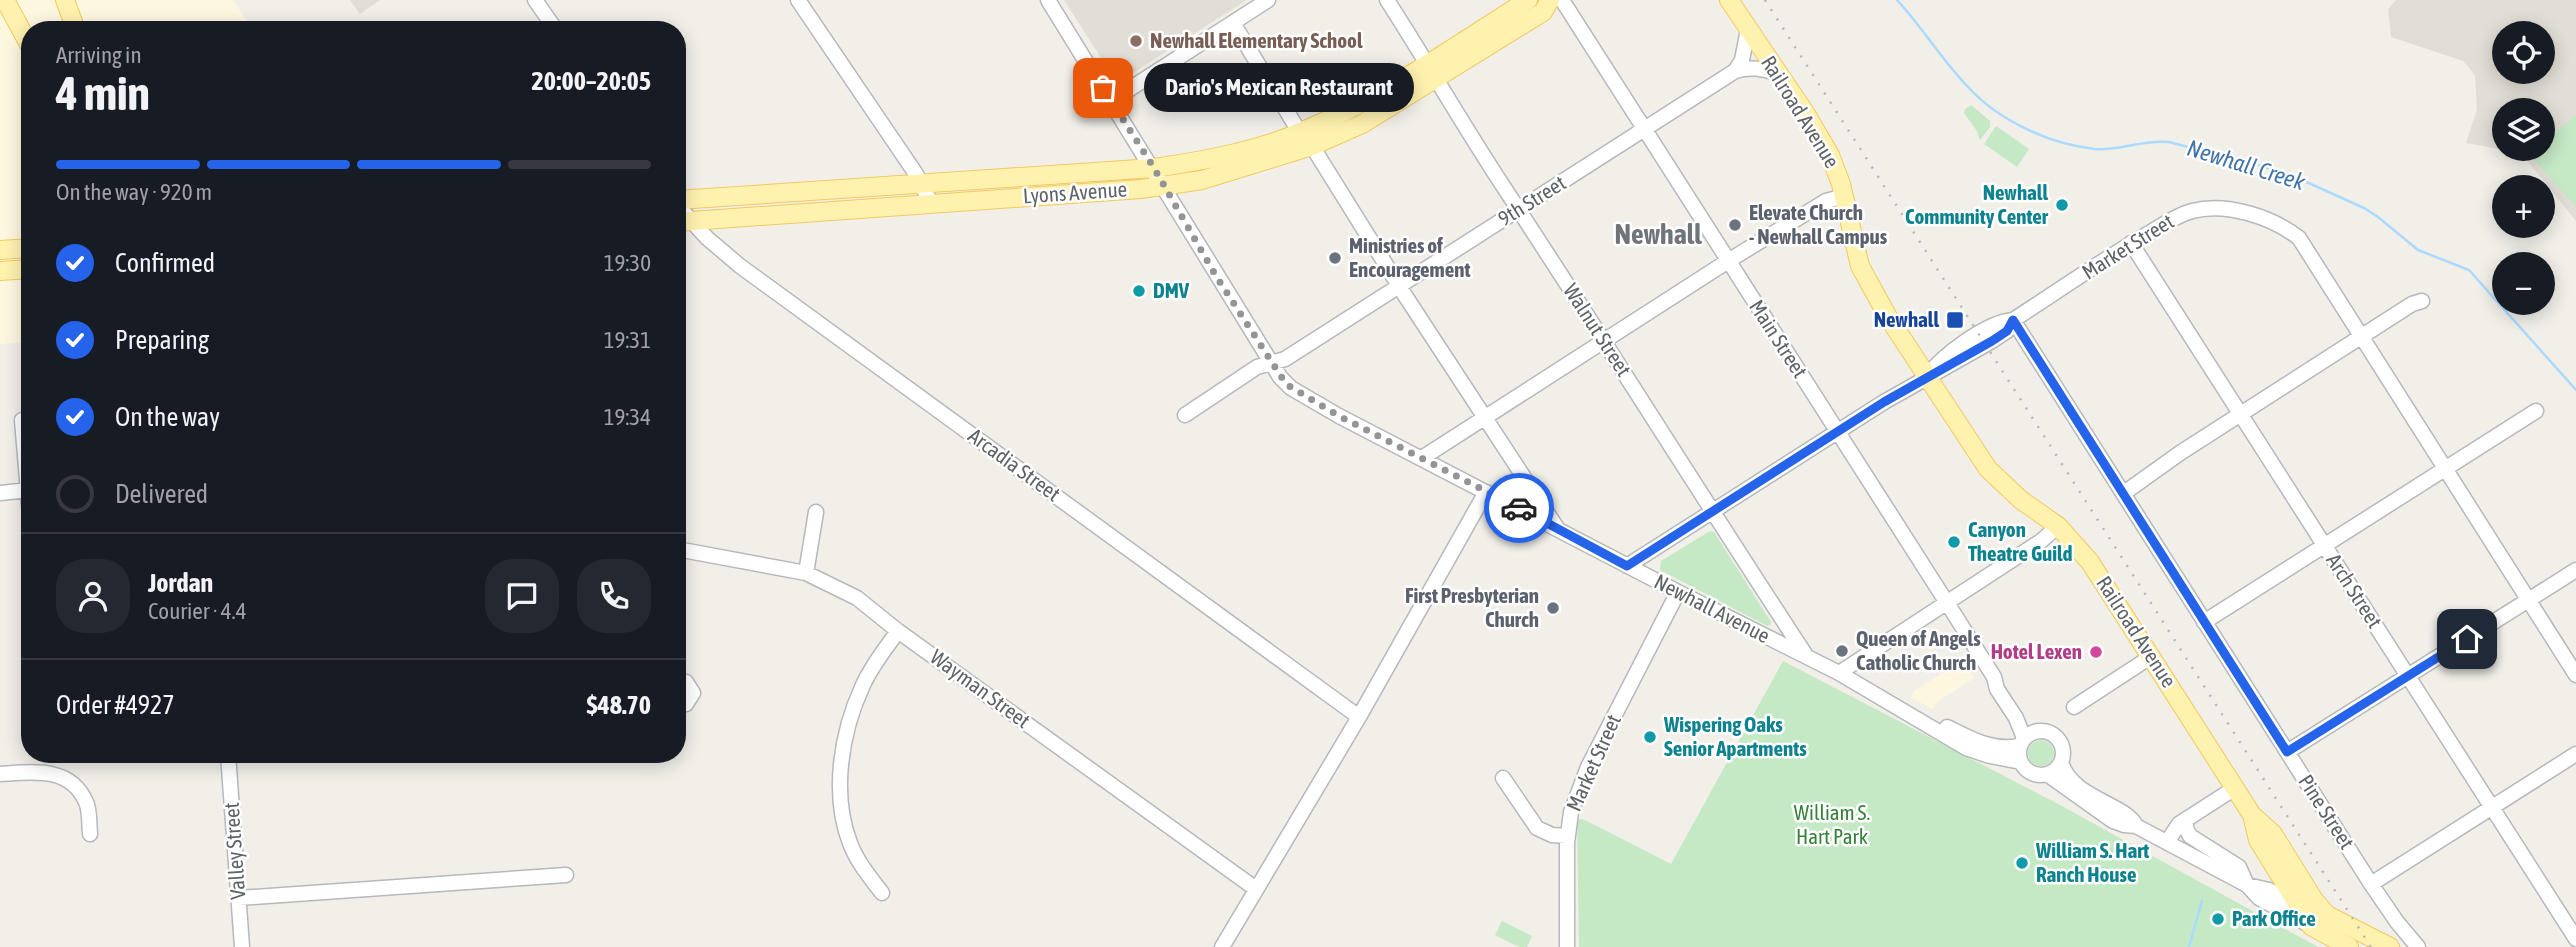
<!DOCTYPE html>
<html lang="en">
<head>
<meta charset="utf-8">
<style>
  :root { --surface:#171b24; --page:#242831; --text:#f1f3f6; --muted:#9ea1a6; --line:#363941; --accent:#2563eb }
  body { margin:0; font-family:"Asap Condensed",sans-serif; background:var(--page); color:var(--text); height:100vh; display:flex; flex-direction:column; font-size:26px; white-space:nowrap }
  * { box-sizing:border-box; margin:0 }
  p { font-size:23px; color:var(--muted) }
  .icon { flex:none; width:38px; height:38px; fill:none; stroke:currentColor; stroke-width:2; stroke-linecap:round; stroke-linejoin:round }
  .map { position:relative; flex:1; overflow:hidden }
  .sheet { position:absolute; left:21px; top:21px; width:665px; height:742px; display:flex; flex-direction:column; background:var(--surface); border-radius:28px; box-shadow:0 4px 18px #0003 }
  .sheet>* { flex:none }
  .fabs { position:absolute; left:2492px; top:21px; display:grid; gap:14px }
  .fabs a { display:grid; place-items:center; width:63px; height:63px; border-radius:50%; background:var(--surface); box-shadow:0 4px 18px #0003; font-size:35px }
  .pin { position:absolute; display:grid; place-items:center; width:60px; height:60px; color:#fff; margin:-30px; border-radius:14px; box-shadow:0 4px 10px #0006 }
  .courier { position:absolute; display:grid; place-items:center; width:70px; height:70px; margin:-35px; border:5px solid #2563eb; border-radius:50%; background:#fff; color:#222; box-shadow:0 2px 9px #0007 }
  .bubble { position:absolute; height:49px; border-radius:24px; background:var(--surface); box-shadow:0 4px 18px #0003; font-size:23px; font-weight:700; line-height:49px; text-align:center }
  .head em { font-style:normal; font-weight:700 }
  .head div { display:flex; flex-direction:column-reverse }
  .head { display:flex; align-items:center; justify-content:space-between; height:119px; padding:0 35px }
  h1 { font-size:46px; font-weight:700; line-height:52px }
  .bar { display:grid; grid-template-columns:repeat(4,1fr); gap:10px 7px; align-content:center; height:84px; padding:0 35px }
  .bar i { height:9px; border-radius:5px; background:var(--line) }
  .bar .on { background:var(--accent) }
  .bar p { grid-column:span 4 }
  .line { display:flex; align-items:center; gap:18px; padding:0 35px; border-top:2px solid var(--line) }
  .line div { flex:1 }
  .round { display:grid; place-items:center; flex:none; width:74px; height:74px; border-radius:28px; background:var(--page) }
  ol { padding:0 35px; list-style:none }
  li { display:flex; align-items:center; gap:21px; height:77px }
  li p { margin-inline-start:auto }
  li .icon { padding:7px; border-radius:50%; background:var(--accent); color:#fff; stroke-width:4 }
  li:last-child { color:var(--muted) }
  li i { width:38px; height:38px; border:4px solid var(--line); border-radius:50% }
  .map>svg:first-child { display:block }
  .commercial { fill:#fef7e0 }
  .education { fill:#e1ded6; fill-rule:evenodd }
  .green { fill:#c5e8c5 }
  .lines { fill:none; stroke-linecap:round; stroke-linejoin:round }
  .stream { stroke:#aadaff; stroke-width:2.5 }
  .minor-casing { stroke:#b5b8bc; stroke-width:17 }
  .major-casing { stroke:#f2c960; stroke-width:20 }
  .minor { stroke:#fff; stroke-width:14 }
  .major { stroke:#fff2af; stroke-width:18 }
  .rail { stroke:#b6b7b8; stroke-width:2.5; stroke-dasharray:2 9; stroke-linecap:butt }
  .done { stroke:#929495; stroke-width:7; stroke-dasharray:0 12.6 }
  .route { stroke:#2563eb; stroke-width:9 }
  .education-dot { fill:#8d6e63; stroke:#fff; stroke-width:2.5 }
  .culture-dot { fill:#0f9aa8; stroke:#fff; stroke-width:2.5 }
  .worship-dot { fill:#6b7280; stroke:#fff; stroke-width:2.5 }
  .transit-dot { fill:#1a4fb4; stroke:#fff; stroke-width:2.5 }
  .hotel-dot { fill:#d1479c; stroke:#fff; stroke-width:2.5 }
  .labels { text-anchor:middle; stroke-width:5; stroke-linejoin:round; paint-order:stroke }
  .education-label { font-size:21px; font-weight:bold; fill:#785e54; stroke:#fff; text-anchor:start }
  .street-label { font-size:21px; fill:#5f6368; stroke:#fff }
  .culture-label { font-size:21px; font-weight:bold; fill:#0d838f; stroke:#fff; text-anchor:start }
  .worship-label { font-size:21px; font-weight:bold; fill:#5b616d; stroke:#fff; text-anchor:start }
  .transit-label { font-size:21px; font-weight:bold; fill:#164399; stroke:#fff; text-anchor:end }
  .hotel-label { font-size:21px; font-weight:bold; fill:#b23c85; stroke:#fff; text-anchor:end }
  .park-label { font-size:21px; fill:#348238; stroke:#fff }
  .water-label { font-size:23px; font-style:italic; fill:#4174aa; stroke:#fff }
  .district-label { font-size:28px; font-weight:bold; fill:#70757a; stroke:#fff }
</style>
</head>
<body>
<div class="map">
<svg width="2576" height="947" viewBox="0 0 2576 947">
  <rect width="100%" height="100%" fill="#f1efe8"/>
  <path class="commercial" d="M0,0H233L253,30H30V342L0,344Z
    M1963,660L1974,678L1937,702L1933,709L1911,698L1914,691Z"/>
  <path class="education" d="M350,0H380L360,14Z
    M1064,0H1247L1117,83Z
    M2396,0H2576V221L2521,153L2466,143L2477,109L2475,75L2463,61L2391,37L2388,9ZM2504,33H2543V72H2504ZM2504,110H2543V149H2504Z"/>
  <path class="green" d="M1971,105L1990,121V127L1980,140L1977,131L1964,113L1965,109Z
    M2576,115V207L2529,154L2536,149H2543V143Z
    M1996,126L2029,149L2017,167L1984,144Z
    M1710,531L1714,532L1771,622V625L1767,626L1660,570L1661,561Z
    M1783,661L2060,805L2318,947H1579L1577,820L1582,819L1589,822L1671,864Z
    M2028 753a13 13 0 1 1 26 0a13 13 0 1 1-26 0Z
    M1502,921L1532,936L1527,947H1519L1495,935Z"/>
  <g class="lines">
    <path class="stream" d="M1897,0C1922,27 1942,60 1968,87C1999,121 2050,144 2095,149C2120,151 2143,139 2169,142L2284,172L2364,208L2378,217L2418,250L2469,270L2576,390
      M2189,947L2202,901"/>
    <defs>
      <path id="minor" d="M535,0L556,30
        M798,0L916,174L931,203
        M1048,0L1280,377L1291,388L1339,416L1678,592L1839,673L1966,748L1990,756L2021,762
        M1387,0C1427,62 1464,127 1505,189C1607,344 1705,502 1807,657
        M1562,0L1956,617L1994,677L1997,689L2016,718L2024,738
        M1233,23L1300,133L1312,146L1406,297L1557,528
        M1735,71L1742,60L1748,29
        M1111,101L1268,0
        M677,205L707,238L740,266L1359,717
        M2131,243L2576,939
        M2013,320L2371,884L2397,922L2418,947
        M1927,376C1943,355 1987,322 2013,320C2058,291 2102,260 2149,233C2163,225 2177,215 2192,211C2227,202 2272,217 2299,238L2576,675
        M1185,415L1257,367L1285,359L1735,71C1751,66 1762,69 1777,73
        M22,420L30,516
        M1422,458L1728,261L1826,201L1844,196
        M0,493L28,490
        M2124,493L2180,453L2412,304L2422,301
        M677,549L806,573L857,598L898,631L1256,889
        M1627,566L1884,402L1992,341L2007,331L2013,320
        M806,573L816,512
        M2204,622L2536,411
        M1839,673L2041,541L2058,526
        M677,682H686L693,693L686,704L677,703
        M2074,707L2152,656
        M1947,727C1972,739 1991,751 2020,746
        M2019 753a22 22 0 1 1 44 0a22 22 0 1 1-44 0Z
        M2287,752L2576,570
        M228,754L242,947
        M2061,762C2072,799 2125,803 2136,826
        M0,774C33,772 70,766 86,802C90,810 89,824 90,834
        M2047,774L2113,821L2124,825L2136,826L2247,885L2269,890L2299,907
        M1503,778L1537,828L1552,835L1567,836
        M2186,819V828L2190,836L2239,867L2247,885L2259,898L2311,926
        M2167,842L2179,824L2235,788
        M2371,884L2576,754
        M882,893C870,877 857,862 850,843C831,794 841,732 863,685C872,665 886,648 898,631
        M239,898L566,875
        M1222,947L1359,717L1486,492
        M1567,947V843L1571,812L1588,767L1678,592"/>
      <path id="major" d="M5,0L30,46
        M65,0L76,30
        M1729,0L1806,114L1830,155L1841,184L1860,266L1888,317L1988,469L2021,500L2058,526L2090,562L2252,815L2273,834L2314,900L2327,915
        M677,200L1154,168C1202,161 1258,151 1303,131C1383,97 1455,46 1528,0
        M677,222L1141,189L1202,180L1312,146L1362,124L1543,12L1550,0
        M0,250L30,248
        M0,271L30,269
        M2252,815L2258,840L2311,926L2349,947
        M2318,914L2327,915L2390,947"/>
    </defs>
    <use href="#minor" class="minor-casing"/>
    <use href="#major" class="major-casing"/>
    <use href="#minor" class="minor"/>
    <use href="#major" class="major"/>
    <path class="rail" d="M1765,0L2371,947"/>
  </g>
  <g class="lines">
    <path class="done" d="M1103,88L1154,168L1216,276L1286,384L1339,416L1519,508"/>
    <path class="route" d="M1519,508L1627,566L1884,402L1992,341L2007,331L2013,320L2287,752L2467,639"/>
  </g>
  <circle class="education-dot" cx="1136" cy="41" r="7"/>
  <g class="culture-dot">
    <circle cx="2062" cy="205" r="7"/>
    <circle cx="1139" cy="291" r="7"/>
    <circle cx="1954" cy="542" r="7"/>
    <circle cx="1650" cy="737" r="7"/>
    <circle cx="2022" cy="863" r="7"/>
    <circle cx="2218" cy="919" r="7"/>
  </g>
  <g class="worship-dot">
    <circle cx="1735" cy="225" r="7"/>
    <circle cx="1335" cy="258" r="7"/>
    <circle cx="1553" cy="608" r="7"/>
    <circle cx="1842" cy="651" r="7"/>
  </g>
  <rect class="transit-dot" x="1946" y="311" width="18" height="18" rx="3.5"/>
  <circle class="hotel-dot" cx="2096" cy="652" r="7"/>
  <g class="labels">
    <g class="education-label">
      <text x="1150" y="48">Newhall Elementary School</text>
    </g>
    <g class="street-label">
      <text transform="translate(1800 112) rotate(58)" y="7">Railroad Avenue</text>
      <text transform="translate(1075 193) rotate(-4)" y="7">Lyons Avenue</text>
      <text transform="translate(1532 201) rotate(-32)" y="7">9th Street</text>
      <text transform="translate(2128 247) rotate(-32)" y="7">Market Street</text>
      <text transform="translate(1597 330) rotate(57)" y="7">Walnut Street</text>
      <text transform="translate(1778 339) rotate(57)" y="7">Main Street</text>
      <text transform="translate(1014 465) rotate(36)" y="7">Arcadia Street</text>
      <text transform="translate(2354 591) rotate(57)" y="7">Arch Street</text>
      <text transform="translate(1712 609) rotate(27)" y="7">Newhall Avenue</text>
      <text transform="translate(2136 632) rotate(57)" y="7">Railroad Avenue</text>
      <text transform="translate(980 689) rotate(36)" y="7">Wayman Street</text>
      <text transform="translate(1594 763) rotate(-66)" y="7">Market Street</text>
      <text transform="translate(2326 812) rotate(57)" y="7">Pine Street</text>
      <text transform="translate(235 851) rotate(-94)" y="7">Valley Street</text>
    </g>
    <g class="culture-label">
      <text x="2048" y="200" text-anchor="end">Newhall<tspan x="2048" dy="24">Community Center</tspan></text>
      <text x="1153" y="298">DMV</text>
      <text x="1968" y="537">Canyon<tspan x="1968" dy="24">Theatre Guild</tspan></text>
      <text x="1664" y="732">Wispering Oaks<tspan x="1664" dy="24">Senior Apartments</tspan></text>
      <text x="2036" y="858">William S. Hart<tspan x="2036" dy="24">Ranch House</tspan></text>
      <text x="2232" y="926">Park Office</text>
    </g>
    <g class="worship-label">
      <text x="1749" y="220">Elevate Church<tspan x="1749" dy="24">- Newhall Campus</tspan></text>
      <text x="1349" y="253">Ministries of<tspan x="1349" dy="24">Encouragement</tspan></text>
      <text x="1539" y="603" text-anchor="end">First Presbyterian<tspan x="1539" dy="24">Church</tspan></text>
      <text x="1856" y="646">Queen of Angels<tspan x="1856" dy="24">Catholic Church</tspan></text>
    </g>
    <g class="transit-label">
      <text x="1939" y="327">Newhall</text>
    </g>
    <g class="hotel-label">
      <text x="2082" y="659">Hotel Lexen</text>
    </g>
    <g class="park-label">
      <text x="1832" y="820">William S.<tspan x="1832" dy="24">Hart Park</tspan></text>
    </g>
    <g class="water-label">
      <text transform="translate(2246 165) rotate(17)" y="8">Newhall Creek</text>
    </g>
    <g class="district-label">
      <text x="1658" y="244">Newhall</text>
    </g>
  </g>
</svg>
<div class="fabs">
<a><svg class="icon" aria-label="locate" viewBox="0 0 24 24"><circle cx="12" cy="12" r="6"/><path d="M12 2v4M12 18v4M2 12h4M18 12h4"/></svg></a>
<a><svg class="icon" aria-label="layers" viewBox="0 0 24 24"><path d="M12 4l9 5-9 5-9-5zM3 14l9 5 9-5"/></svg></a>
<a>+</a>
<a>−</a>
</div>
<div class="pin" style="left:1103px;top:88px;background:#ea580c"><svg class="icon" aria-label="bag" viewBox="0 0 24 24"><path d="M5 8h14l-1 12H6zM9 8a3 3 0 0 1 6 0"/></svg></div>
<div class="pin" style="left:2467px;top:639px;background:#1f2937"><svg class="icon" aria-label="home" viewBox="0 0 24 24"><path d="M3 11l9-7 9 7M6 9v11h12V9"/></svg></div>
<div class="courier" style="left:1519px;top:508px"><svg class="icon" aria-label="car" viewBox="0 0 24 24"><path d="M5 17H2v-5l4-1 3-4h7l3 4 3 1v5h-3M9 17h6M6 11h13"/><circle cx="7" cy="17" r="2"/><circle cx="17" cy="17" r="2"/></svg></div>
<div class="bubble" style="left:1144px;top:63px;width:270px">Dario's Mexican Restaurant</div>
<section class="sheet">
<div class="head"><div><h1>4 min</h1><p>Arriving in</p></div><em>20:00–20:05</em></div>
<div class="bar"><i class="on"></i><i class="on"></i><i class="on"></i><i></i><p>On the way · 920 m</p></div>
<ol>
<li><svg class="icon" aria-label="check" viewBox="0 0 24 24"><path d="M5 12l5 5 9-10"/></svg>Confirmed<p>19:30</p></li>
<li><svg class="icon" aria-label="check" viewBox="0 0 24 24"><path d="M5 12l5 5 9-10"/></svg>Preparing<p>19:31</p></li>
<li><svg class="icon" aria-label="check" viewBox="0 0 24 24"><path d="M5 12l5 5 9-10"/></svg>On the way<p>19:34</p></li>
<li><i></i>Delivered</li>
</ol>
<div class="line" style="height:126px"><a class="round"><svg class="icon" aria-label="person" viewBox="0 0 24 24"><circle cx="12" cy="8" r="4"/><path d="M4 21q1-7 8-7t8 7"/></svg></a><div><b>Jordan</b><p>Courier · 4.4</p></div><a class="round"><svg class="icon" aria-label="chat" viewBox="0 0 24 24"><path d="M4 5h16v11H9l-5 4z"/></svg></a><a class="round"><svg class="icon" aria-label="phone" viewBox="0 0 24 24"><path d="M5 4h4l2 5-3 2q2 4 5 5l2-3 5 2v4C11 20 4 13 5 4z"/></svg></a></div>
<div class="line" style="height:91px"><div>Order #4927</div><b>$48.70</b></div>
</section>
</div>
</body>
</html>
